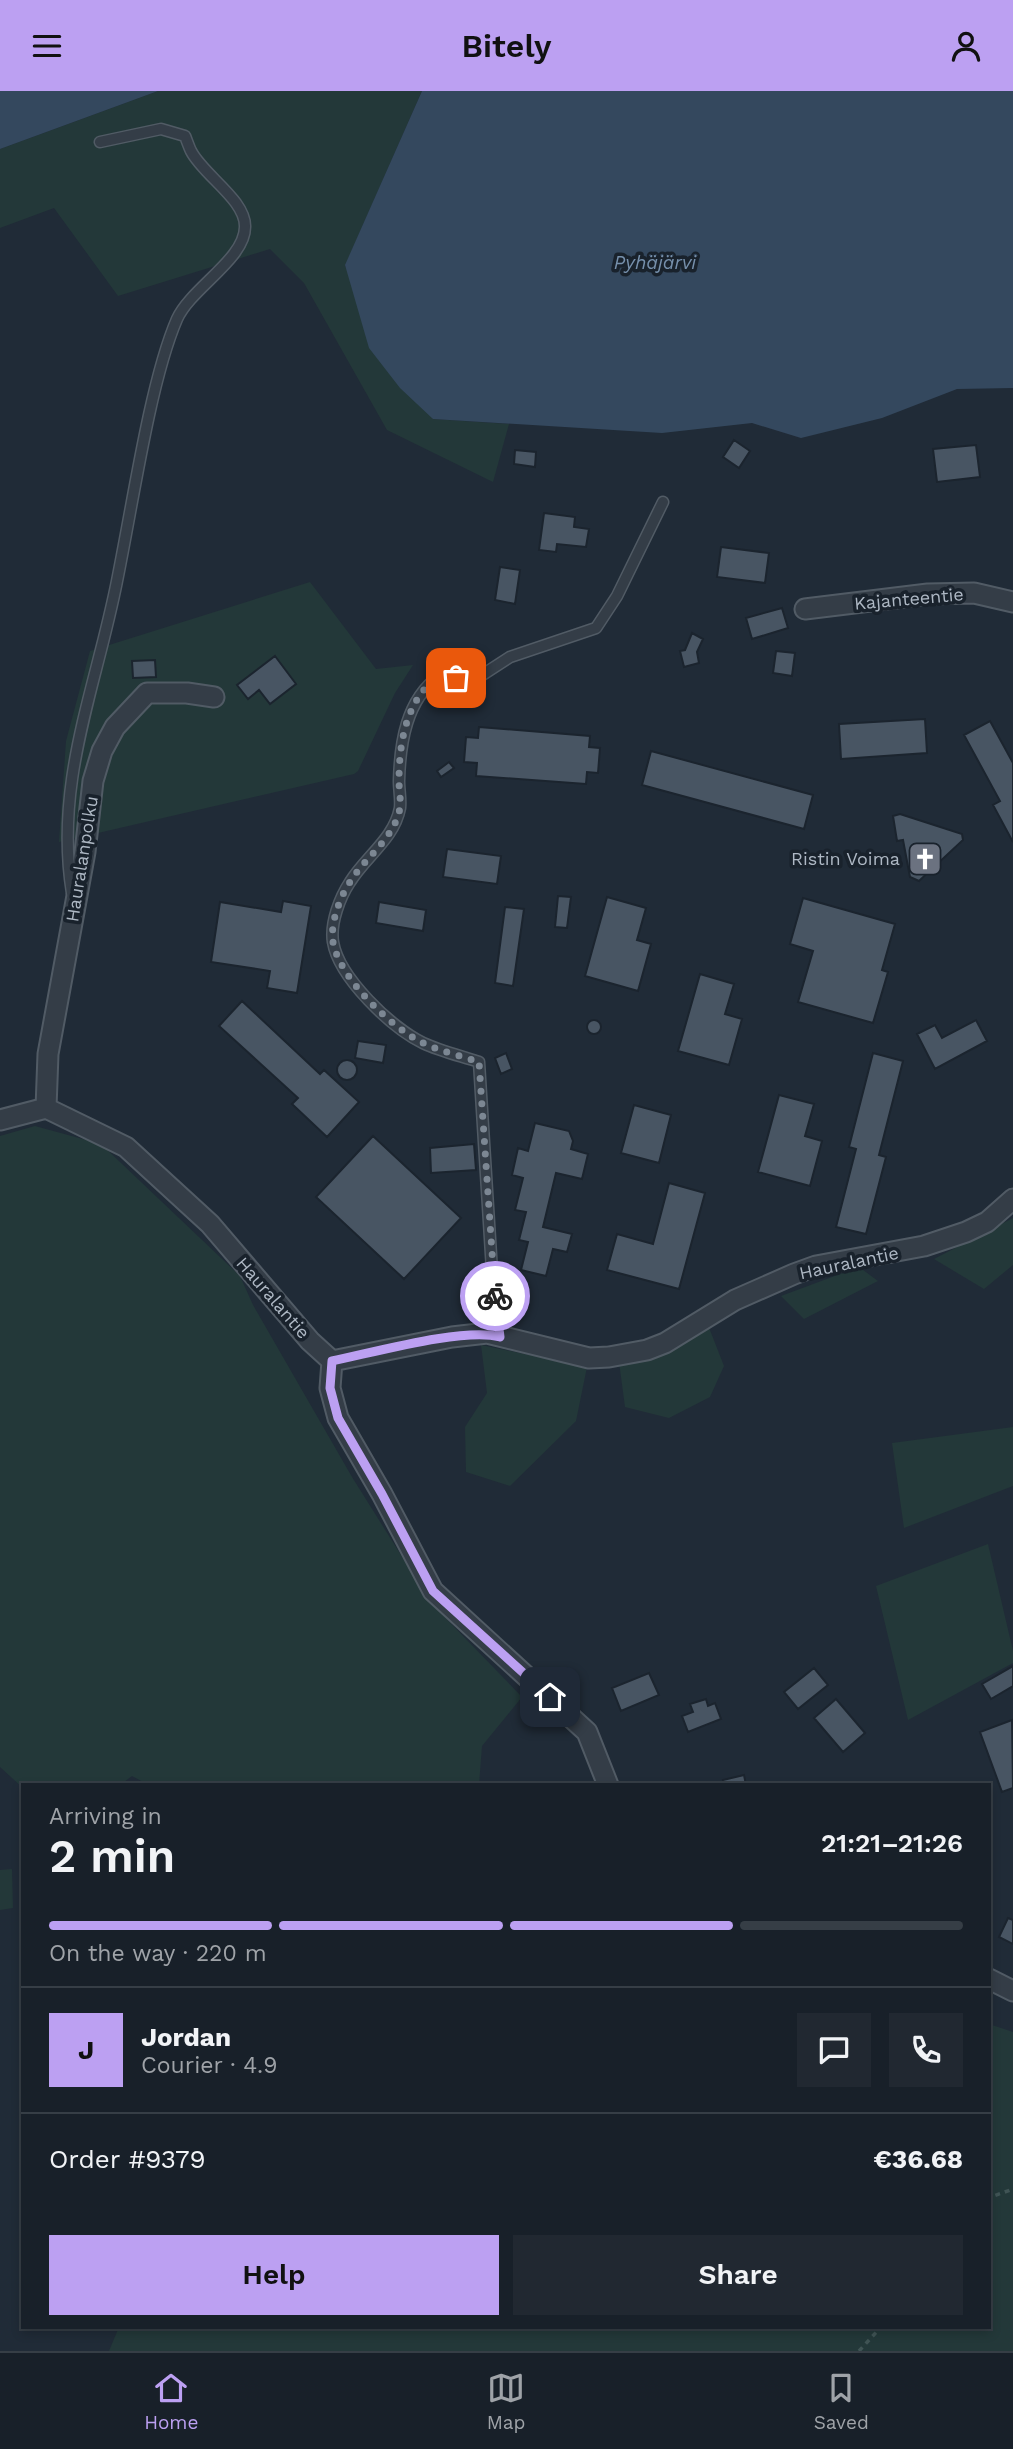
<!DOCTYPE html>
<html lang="en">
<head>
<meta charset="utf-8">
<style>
  :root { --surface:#182029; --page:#212831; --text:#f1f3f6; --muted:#9fa3a8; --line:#363e46; --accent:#bca0f2 }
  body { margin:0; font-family:"Work Sans",sans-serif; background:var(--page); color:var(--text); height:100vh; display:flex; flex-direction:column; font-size:26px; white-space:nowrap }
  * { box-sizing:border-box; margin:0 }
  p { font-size:23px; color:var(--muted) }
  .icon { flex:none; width:38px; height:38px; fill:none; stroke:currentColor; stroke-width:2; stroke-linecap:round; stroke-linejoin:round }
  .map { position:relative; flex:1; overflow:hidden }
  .drawer { position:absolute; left:21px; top:1692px; width:970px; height:546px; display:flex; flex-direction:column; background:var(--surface); border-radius:0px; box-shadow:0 4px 10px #0003,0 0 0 2px var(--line) }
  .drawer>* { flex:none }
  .pin { position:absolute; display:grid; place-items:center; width:60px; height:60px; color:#fff; margin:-30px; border-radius:14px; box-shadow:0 4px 10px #0006 }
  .courier { position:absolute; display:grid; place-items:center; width:70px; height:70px; margin:-35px; border:5px solid #bca0f2; border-radius:50%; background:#fff; color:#222; box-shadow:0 2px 9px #0007 }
  .head em { font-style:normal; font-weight:600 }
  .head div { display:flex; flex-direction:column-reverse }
  .head { display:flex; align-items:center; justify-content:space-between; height:119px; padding:0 28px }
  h1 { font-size:46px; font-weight:600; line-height:52px }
  .bar { display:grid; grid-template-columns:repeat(4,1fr); gap:10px 7px; align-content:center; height:84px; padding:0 28px }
  .bar i { height:9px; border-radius:5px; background:var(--line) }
  .bar .current { background:var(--accent) }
  .bar p { grid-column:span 4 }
  .line { display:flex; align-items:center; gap:18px; padding:0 28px; border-top:2px solid var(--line) }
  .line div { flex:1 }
  .round { display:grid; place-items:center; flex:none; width:74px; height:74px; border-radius:0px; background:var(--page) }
  .primary-button { display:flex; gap:14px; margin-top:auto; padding:14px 28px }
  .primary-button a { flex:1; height:80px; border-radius:0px; background:var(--accent); color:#111; font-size:28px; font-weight:600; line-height:80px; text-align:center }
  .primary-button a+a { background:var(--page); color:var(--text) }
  header { display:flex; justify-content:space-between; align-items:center; height:91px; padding:0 28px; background:var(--accent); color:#111; font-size:32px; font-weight:600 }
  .tabs { display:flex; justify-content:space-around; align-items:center; height:98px; border-top:2px solid var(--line); background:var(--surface); font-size:19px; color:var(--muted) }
  .tabs a { display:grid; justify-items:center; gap:4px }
  .tabs .current { color:var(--accent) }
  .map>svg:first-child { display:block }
  .green { fill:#233839 }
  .water { fill:#34485e }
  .building { fill:#485563; stroke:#1b242e; stroke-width:2 }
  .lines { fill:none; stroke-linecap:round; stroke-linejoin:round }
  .service-casing { stroke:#515b65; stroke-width:13 }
  .minor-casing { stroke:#515b65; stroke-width:23 }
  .path { stroke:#405455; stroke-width:3.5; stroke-dasharray:5 5; stroke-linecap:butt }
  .service { stroke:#343d47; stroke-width:10 }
  .minor { stroke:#343d47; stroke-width:19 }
  .done { stroke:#7c8793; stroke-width:7; stroke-dasharray:0 12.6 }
  .route { stroke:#bca0f2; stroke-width:9 }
  .labels { text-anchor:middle; stroke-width:7; stroke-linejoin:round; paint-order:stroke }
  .street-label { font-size:18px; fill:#aeb8c4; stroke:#19222c }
  .poi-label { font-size:18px; fill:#aeb8c4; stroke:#19222c; text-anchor:end }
  .water-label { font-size:19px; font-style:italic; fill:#7690ac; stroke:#19222c }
</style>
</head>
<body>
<header><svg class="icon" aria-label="menu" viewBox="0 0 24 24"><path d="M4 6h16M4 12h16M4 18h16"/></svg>Bitely<svg class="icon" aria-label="person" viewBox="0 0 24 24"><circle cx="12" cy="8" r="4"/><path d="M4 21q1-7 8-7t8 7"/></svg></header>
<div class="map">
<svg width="1013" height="2260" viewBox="0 0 1013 2260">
  <rect width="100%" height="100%" fill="#202b37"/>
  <path class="green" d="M422,0L345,175L433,328L509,333L493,391L387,339L304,192L270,158L118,205L54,117L0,137V58L158,0Z
    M310,491L376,578L413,574L395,602L358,680L354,683L59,751L66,650L90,560Z
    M35,1035L101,1053L240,1185L253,1214L352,1386L431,1512L522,1606L482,1655L479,1694H149L132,1685L120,1694H23V1697L0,1676V1045Z
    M1013,1127V1174L984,1198L934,1168Z
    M859,1176L878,1190L804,1228L781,1205Z
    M708,1234L724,1275L710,1306L669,1327L625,1316L619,1271L674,1259Z
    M481,1254L587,1276L576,1330L510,1395L466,1381L465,1336L487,1302Z
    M1013,1336V1395L904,1437L892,1352Z
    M988,1453L1013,1560V1572L908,1629L876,1495Z
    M12,1778L13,1817L0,1819V1779Z
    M989,1933L1013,1941V2260H109L119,2236H989Z"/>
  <path class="water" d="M0,0H158L0,58Z
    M422,0H1013V297L957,298L882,327L801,347L752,332L662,342L433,328L400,297L369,257L345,174Z"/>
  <path class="building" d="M734,349L750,360L739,377L723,366Z
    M976,354L980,386L937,391L933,358Z
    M515,359L536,361L535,376L514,373Z
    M544,422L575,426L574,436L589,438L586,456L557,453L556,461L539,459Z
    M721,456L769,462L765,492L717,486Z
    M500,476L520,479L515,513L495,509Z
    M782,517L788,537L752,548L746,527Z
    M692,542L703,548L697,561L699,572L684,576L680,560L685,559Z
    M776,560L795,562L792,585L773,582Z
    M275,565L296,593L270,613L259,599L248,608L237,594Z
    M155,569L156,586L133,587L132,570Z
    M925,628L927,662L841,668L839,633Z
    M990,630L1013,672V751L993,714L1000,710L964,644Z
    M479,636L590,645L589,656L600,657L598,682L587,681L586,693L476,685L477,672L464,671L466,646L478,647Z
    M651,660L813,704L804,738L642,694Z
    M449,671L454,677L441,686L437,680Z
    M900,723L962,743L963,749L919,790L910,786L903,749L897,750L893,725Z
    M447,758L501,765L497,793L443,786Z
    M558,805L571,806L567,837L555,836Z
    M607,806L646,817L637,849L651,853L638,900L585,885Z
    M803,807L895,833L882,879L888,881L873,932L798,911L813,860L790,853Z
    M283,810L311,815L297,902L267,897L270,880L211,871L220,811L281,821Z
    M379,811L426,819L423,840L376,832Z
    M505,816L524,818L513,895L495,892Z
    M700,883L734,893L725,923L742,928L729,974L678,960Z
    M242,910L320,983L324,979L359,1011L327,1046L292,1013L298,1007L219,935Z
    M587 936a7 7 0 1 1 14 0a7 7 0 1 1-14 0Z
    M976,929L987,950L935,978L917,943L935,934L942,947Z
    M358,950L386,954L383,972L355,967Z
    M506,962L512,978L501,983L495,967Z
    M873,962L903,970L879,1064L886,1066L866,1143L836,1136L856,1058L849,1056Z
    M337 979a10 10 0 1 1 20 0a10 10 0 1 1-20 0Z
    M779,1004L814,1013L805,1045L822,1050L810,1095L758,1081Z
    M634,1014L671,1024L659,1072L621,1062Z
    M535,1032L569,1040L573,1050L571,1058L588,1063L582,1088L556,1082L543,1136L572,1143L567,1161L553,1158L546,1185L521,1179L528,1151L519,1149L526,1121L515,1119L523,1087L512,1084L518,1057L528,1060Z
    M373,1045L461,1127L404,1188L316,1106Z
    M474,1053L476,1079L431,1082L430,1057Z
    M669,1092L705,1102L679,1198L607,1179L617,1143L653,1153Z
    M1013,1575V1595L991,1608L982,1593Z
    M814,1577L828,1594L798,1618L784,1601Z
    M649,1582L659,1604L621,1620L612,1597Z
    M706,1608L708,1615L715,1612L721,1628L688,1641L682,1625L693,1621L690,1613Z
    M836,1608L865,1642L843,1661L814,1627Z
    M1012,1629L1013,1697L1002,1701L980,1641Z
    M744,1684L746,1694H724L723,1689Z
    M1008,1827L1013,1829V1853L999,1846Z"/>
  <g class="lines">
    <defs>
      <path id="service" d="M72,802C54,691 96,597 117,490C128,435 137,379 149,324C156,292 164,258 177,228C191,197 245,168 245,136C246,109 203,84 191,60C189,56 187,50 185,45L161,38L100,51
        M500,1245L492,1180L479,971C461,965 440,960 423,952C392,937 339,887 333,851C330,832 340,806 350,791C366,765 394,748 400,717C401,708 399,699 399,690C400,652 406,609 439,585L473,590L510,566L596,537L617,505L663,411"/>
      <path id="minor" d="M805,518L928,503L974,502L1013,511
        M46,1017L48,963L85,761L93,690L102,660L115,636L147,602H187L214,606
        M0,1029L46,1017L126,1056L210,1133L310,1250L332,1270
        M332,1270L452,1246L487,1242L589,1267L609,1266L647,1259L665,1252L735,1209L794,1183L816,1175L924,1155L966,1141L987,1131L1013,1108
        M332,1270L330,1297L338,1327L382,1403L433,1500L587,1641L608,1694
        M989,1888L1013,1900"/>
    </defs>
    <use href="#service" class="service-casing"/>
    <use href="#minor" class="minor-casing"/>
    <path class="path" d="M989,2111L991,2106L1013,2098
      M859,2260L881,2236"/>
    <use href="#service" class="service"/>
    <use href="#minor" class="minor"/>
  </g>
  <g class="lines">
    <path class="done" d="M456,587L439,585C406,608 399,652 399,690C399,699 401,708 400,717C394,748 366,765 350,791C340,806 330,832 333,851C339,887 392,937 423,952C440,960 461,965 479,971L495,1205"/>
    <path class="route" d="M495,1205L500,1246C464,1236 372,1262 332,1270L330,1297L338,1327L382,1403L433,1500L550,1606"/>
  </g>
  <defs>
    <symbol id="church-square" viewBox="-11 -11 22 22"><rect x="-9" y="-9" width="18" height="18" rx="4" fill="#6b7280" stroke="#19222c"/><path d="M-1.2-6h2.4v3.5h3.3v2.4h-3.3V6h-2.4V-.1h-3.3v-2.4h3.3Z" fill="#fff"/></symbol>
  </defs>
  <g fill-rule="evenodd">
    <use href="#church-square" x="906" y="749" width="38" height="38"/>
  </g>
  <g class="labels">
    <g class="street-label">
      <text transform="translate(909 508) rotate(-5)" y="6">Kajanteentie</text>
      <text transform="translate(82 768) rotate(-81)" y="6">Hauralanpolku</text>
      <text transform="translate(849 1172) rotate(-12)" y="6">Hauralantie</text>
      <text transform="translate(273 1207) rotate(49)" y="6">Hauralantie</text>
    </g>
    <g class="poi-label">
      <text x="900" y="774">Ristin Voima</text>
    </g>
    <g class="water-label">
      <text x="655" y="178">Pyhäjärvi</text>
    </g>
  </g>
</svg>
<div class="pin" style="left:456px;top:587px;background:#ea580c"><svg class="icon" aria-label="bag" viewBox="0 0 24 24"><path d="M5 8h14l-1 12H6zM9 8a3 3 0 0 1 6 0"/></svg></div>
<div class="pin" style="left:550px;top:1606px;background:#1f2937"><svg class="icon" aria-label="home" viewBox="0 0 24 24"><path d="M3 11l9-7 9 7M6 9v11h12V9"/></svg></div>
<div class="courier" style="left:495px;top:1205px"><svg class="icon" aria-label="bike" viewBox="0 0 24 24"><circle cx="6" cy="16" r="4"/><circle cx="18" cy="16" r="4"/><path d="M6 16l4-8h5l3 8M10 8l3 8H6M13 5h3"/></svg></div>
<section class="drawer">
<div class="head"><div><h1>2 min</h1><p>Arriving in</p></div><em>21:21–21:26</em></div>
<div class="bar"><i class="current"></i><i class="current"></i><i class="current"></i><i></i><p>On the way · 220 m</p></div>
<div class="line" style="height:126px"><b class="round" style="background:var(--accent);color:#111">J</b><div><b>Jordan</b><p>Courier · 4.9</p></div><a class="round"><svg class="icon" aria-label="chat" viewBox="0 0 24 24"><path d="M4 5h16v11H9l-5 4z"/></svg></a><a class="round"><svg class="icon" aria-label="phone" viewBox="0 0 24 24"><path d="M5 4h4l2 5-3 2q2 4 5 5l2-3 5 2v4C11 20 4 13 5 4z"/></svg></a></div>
<div class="line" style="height:91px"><div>Order #9379</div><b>€36.68</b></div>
<div class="primary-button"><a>Help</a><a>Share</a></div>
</section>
</div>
<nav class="tabs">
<a class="current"><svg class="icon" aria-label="home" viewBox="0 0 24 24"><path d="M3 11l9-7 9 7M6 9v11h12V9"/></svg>Home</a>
<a><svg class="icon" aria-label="map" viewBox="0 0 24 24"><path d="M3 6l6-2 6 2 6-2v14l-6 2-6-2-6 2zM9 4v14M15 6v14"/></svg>Map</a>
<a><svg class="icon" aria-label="saved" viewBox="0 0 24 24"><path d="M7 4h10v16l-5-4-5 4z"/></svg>Saved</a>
</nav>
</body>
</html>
